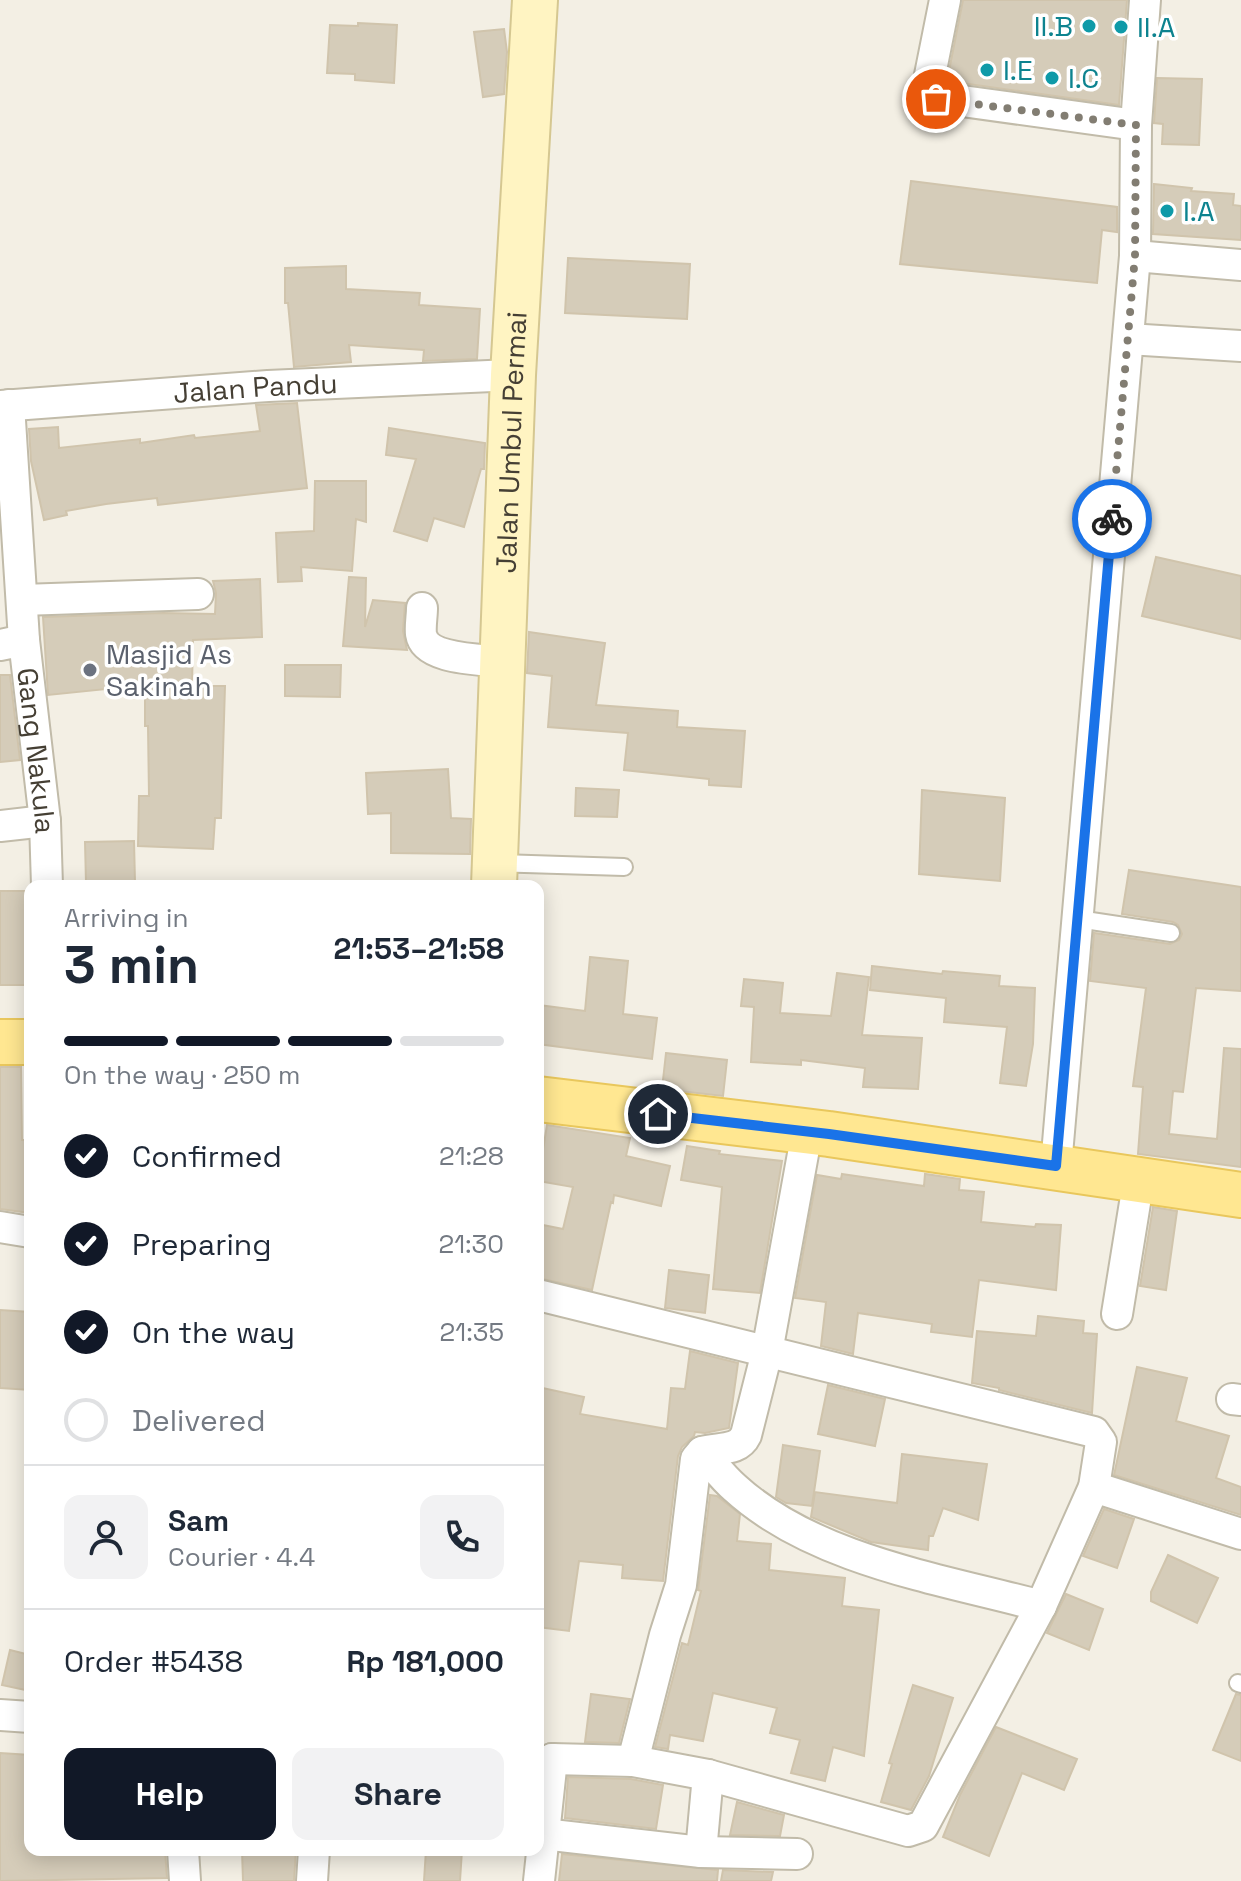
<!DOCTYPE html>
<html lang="en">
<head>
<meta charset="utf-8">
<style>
  :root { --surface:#fff; --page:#f2f2f3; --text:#1f2937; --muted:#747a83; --line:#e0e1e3; --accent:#111827 }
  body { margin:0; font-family:"Space Grotesk",sans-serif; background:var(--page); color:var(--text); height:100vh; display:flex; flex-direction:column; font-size:30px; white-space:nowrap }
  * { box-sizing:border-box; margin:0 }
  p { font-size:26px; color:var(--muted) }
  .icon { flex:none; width:44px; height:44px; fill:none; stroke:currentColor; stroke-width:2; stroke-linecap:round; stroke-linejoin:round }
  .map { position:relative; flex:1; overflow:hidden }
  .panel { position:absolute; left:24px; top:880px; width:520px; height:976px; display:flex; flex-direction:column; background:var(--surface); border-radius:16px; box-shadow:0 4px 20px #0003 }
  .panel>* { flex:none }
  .pin { position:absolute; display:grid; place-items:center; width:68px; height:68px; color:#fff; margin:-34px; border:4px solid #fff; border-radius:50%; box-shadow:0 2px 8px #0007 }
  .courier { position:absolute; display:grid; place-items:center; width:80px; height:80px; margin:-40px; border:6px solid #1a73e8; border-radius:50%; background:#fff; color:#222; box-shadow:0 2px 10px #0007 }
  .headline em { font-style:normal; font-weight:800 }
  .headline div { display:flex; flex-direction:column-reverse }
  .headline { display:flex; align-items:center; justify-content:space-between; height:136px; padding:0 40px }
  h1 { font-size:52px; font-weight:800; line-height:60px }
  .bar { display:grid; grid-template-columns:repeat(4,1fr); gap:12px 8px; align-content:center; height:96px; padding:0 40px }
  .bar i { height:10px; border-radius:6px; background:var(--line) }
  .bar .active { background:var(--accent) }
  .bar p { grid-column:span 4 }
  .line { display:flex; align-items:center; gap:20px; padding:0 40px; border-top:2px solid var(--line) }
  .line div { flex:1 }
  .round { display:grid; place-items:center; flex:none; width:84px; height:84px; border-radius:16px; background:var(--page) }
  ol { padding:0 40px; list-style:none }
  li { display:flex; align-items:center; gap:24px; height:88px }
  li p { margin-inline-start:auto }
  li .icon { padding:8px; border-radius:50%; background:var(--accent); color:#fff; stroke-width:4 }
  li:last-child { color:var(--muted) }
  li i { width:44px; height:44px; border:4px solid var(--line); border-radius:50% }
  .button { display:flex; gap:16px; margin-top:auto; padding:16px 40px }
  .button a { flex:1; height:92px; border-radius:16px; background:var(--accent); color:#fff; font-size:32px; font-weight:800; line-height:92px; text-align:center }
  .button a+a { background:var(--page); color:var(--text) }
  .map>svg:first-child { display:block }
  .building { fill:#d5ccb9; stroke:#d0c4ac; stroke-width:2 }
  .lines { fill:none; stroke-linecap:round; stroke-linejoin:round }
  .lane-casing { stroke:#c1bba9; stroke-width:20 }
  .street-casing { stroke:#c1bba9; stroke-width:34 }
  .secondary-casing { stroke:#d5c791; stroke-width:48 }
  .primary-casing { stroke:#e9c75c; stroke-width:48 }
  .lane { stroke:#fff; stroke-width:16 }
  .street { stroke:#fff; stroke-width:30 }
  .secondary { stroke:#fff4c2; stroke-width:44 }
  .primary { stroke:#ffe791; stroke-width:44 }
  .done { stroke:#827d72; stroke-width:8; stroke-dasharray:0 14.4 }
  .route { stroke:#1a73e8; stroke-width:10 }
  .culture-dot { fill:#0f9aa8; stroke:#fff; stroke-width:3 }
  .worship-dot { fill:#6b7280; stroke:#fff; stroke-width:3 }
  .labels { text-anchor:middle; stroke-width:7; stroke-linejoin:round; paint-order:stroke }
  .culture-label { font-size:28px; fill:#0d838f; stroke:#fff; text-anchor:start }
  .street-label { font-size:28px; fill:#453f34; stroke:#fff }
  .worship-label { font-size:28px; fill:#5b616d; stroke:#fff; text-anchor:start }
</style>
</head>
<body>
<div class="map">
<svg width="1241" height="1881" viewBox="0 0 1241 1881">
  <rect width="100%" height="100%" fill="#f3efe4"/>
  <path class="building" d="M963,0H1127L1119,105L947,81Z
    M358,23L397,25L394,83L355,80V74L327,73L330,25L358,26Z
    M504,29L507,52L504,94L483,97L474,32Z
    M1157,78L1202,79L1199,145L1162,144L1163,124L1154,123Z
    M911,181L1117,207V232L1102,230L1097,283L900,264Z
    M1154,184L1192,188L1191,191L1234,194L1233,205L1241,206V240L1153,234Z
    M568,258L690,264L687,319L565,313Z
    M346,266V289L420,293L419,305L480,309L477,359L423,361L424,350L349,345L351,362L294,367L288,303H285V268Z
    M297,403L307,488L158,505L157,498L106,504L66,511L67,515L44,520L31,461L29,429L58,427L59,448L140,439V443L194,435L195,438L260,431L256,405Z
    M389,428L485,443L484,469H481L464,527L434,518L427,541L394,531L416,459L386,455Z
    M315,481H366V522L356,519L352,571L301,567L302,581L278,582L276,533L314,531Z
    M1156,557L1241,576V639L1142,616Z
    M349,577L366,578L365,627L373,600L405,603L403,631L407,650L343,646Z
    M260,579L262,637L193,640L192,686H225L221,818H215L213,849L138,846L139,796H149L148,726H145V685L48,695L43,617L163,613L215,614L216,593L213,581Z
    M529,632L605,643L596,705L678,711L677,727L745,731L741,787L709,785V779L624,770L628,733L548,727L552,676L527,673Z
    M285,665H341L340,697L285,696Z
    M0,675H10L20,760L0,762Z
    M448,769L451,818L471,819L470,854L391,853V813L368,814L366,773Z
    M576,788L619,790L617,817L575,816Z
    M922,790L1005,798L1000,881L919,874Z
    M134,841L135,882L86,883L85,842Z
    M1129,870L1241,887V991L1196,988L1183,1092L1173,1091L1169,1134L1217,1139L1224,1048L1241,1049V1167L1138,1154L1143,1087L1133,1086L1146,988L1090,981L1094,933L1170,944L1179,940L1182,934L1178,925L1173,922L1122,914Z
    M0,891H30V985H0Z
    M590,957L628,961L623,1014L657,1018L652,1059L538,1044V1005L585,1011Z
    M872,966L942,974L943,971L1000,976L999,986L1035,988L1033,1044L1026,1086L1000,1083L1007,1027L944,1022L946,998L870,990Z
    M837,973L869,977L862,1035L922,1038L918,1089L863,1087L865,1068L801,1060V1065L751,1062L754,1007L741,1006L744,979L783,983L780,1013L831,1016Z
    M666,1053L727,1060L723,1096L662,1089Z
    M0,1067H21L22,1140H30V1213L0,1209Z
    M547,1125L630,1138L626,1156L670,1166L661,1206L614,1195L613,1203L611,1202L592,1290L538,1278V1224L563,1229L573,1187L538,1181Z
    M687,1146L720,1151L719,1154L782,1161L760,1293L713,1289L722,1187L681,1180Z
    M842,1174L924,1186L925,1174L960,1179L959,1190L984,1192L981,1222L1035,1227L1036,1224L1061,1225L1056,1290L979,1280L972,1337L931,1332L932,1324L858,1313L853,1354L821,1346L826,1302L795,1298L817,1175L841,1179Z
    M1153,1207L1177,1211L1166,1290L1140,1286Z
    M669,1270L709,1275L705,1313L665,1308Z
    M0,1310L30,1312V1390L0,1388Z
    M1038,1316L1084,1321L1083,1333L1097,1334L1092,1413L999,1390V1388L972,1383L977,1331L1036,1336Z
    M690,1351L738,1363L729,1428L705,1433L695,1432L694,1436L682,1447L678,1456L663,1581L622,1578L623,1565L579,1561L569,1631L538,1627V1387L584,1397L580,1414L667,1429L671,1388L685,1389Z
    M1137,1367L1187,1378L1176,1421L1229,1436L1216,1478L1241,1487V1515L1114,1475Z
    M828,1385L885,1399L875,1446L818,1434Z
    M783,1445L820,1451L812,1506L786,1503L776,1497Z
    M902,1454L987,1464L978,1520L943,1508L933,1536H929L928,1550L871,1542L811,1517L815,1492L897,1503Z
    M710,1495L717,1496L740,1514L737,1541L771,1544L769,1570L845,1578L842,1606L879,1610L864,1756L833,1747L825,1781L791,1773L800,1740L770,1733L777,1708L713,1693L703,1741L670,1735L668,1749L655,1747L682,1643L688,1645L701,1591L698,1590Z
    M1104,1509L1134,1519L1117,1568L1083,1556Z
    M1168,1555L1218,1578L1197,1623L1151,1601V1592Z
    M1066,1594L1103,1609L1089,1650L1047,1633Z
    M10,1650L30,1655V1691L2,1685Z
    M913,1685L953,1698L929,1776L911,1810L881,1802L892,1764L889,1763Z
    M591,1694L630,1699L619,1743L585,1742Z
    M1236,1694L1241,1695V1761L1213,1750Z
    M996,1727L1077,1759L1064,1790L1022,1773L989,1856L943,1837L960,1795Z
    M0,1753L30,1755V1850H165L167,1878L0,1881Z
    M568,1777L631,1779L663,1785L656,1829L565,1818Z
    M737,1802L784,1815L780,1836L730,1835Z
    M242,1850H296L294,1881H243Z
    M426,1850H462L460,1881H424Z
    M562,1854L718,1870L717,1881H559Z
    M723,1870L773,1872L771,1881H721Z"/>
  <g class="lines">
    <defs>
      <path id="lane" d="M496,863L624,867
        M1078,919L1171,933
        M1238,1683L1241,1684"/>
      <g id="street">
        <path d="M945,0L927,90L933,97L1136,125"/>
        <path d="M1135,256L1241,265"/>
        <path d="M1128,339L1241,346"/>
        <path d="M9,405L24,640"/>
        <path id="s1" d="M0,406L268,386L513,375"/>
        <path d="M22,600L198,594"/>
        <path d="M422,608C422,616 420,626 421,634C425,660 481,659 502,662"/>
        <path id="s2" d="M0,645L24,640L45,821L47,886"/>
        <path d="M0,826L45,821"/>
        <path d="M1056,1166L1135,256L1136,125L1145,0"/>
        <path d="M0,1227L30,1232"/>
        <path d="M538,1295L1094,1432L1101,1442L1094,1487L1041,1606L923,1826L908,1831L708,1775L633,1761L552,1759L538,1767"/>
        <path d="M1117,1314L1139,1178"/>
        <path d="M1232,1399L1241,1400"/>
        <path d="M702,1452C713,1464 723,1478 735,1488C814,1560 941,1579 1041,1606"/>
        <path d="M1094,1487L1241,1534"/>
        <path d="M0,1715L30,1717"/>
        <path d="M633,1761L665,1635L681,1585L696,1459L702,1452C718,1447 738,1452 746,1435L767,1352L807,1132"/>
        <path d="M543,1834L701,1852L797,1854"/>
        <path d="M183,1850L185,1881"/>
        <path d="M701,1852L708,1775"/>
        <path d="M312,1881L314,1850"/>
        <path d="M539,1881L552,1759"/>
      </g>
      <g id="secondary">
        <path id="s3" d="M494,886L513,375L535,0"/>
      </g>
      <path id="primary" d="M0,1042H30
        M538,1099L829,1134L1241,1195"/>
    </defs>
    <use href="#lane" class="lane-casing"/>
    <use href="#street" class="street-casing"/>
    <use href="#secondary" class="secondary-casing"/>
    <use href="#primary" class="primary-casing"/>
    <use href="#lane" class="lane"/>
    <use href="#street" class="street"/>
    <use href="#secondary" class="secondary"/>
    <use href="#primary" class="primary"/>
  </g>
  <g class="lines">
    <path class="done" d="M936,99L1136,125L1135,256L1112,519"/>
    <path class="route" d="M658,1114L829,1134L1056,1166L1112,519"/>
  </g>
  <g class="culture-dot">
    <circle cx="1089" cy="26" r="8"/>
    <circle cx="1121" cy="27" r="8"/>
    <circle cx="987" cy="70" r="8"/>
    <circle cx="1052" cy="78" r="8"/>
    <circle cx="1167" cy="211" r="8"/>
  </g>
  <circle class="worship-dot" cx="90" cy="670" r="8"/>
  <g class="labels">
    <g class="culture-label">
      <text x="1073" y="36" text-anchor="end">II.B</text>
      <text x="1137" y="37">II.A</text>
      <text x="1003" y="80">I.E</text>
      <text x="1068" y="88">I.C</text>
      <text x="1183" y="221">I.A</text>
    </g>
    <g class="street-label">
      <text dy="10" stroke="none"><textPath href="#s1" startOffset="256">Jalan Pandu</textPath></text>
      <text dy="10" stroke="none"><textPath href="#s3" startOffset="444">Jalan Umbul Permai</textPath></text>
      <text dy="10" stroke="none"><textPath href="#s2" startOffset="136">Gang Nakula</textPath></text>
    </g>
    <g class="worship-label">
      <text x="106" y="664">Masjid As<tspan x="106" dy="32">Sakinah</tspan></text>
    </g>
  </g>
</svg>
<div class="pin" style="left:936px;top:99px;background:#ea580c"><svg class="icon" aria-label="bag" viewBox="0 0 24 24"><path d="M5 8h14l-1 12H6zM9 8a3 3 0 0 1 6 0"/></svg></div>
<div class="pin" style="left:658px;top:1114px;background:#1f2937"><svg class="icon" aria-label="home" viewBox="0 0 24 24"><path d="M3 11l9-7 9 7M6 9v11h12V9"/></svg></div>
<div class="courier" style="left:1112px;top:519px"><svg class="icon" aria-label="bike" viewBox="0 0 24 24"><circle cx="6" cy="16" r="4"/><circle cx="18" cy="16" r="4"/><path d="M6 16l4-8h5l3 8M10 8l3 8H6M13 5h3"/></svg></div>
<section class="panel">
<div class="headline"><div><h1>3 min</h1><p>Arriving in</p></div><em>21:53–21:58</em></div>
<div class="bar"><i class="active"></i><i class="active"></i><i class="active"></i><i></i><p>On the way · 250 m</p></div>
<ol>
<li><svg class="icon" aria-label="check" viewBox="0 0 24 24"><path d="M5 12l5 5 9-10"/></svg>Confirmed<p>21:28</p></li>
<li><svg class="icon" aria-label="check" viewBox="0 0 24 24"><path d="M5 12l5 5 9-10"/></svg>Preparing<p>21:30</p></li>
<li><svg class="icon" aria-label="check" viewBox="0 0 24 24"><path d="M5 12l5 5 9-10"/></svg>On the way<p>21:35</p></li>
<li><i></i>Delivered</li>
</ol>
<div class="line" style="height:144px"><a class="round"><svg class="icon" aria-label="person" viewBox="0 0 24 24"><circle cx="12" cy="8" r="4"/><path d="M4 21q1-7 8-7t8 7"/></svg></a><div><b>Sam</b><p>Courier · 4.4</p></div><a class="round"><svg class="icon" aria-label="phone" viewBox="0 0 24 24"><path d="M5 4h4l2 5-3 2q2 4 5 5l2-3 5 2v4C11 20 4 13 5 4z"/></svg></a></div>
<div class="line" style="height:104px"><div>Order #5438</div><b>Rp 181,000</b></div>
<div class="button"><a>Help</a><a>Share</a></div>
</section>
</div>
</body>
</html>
